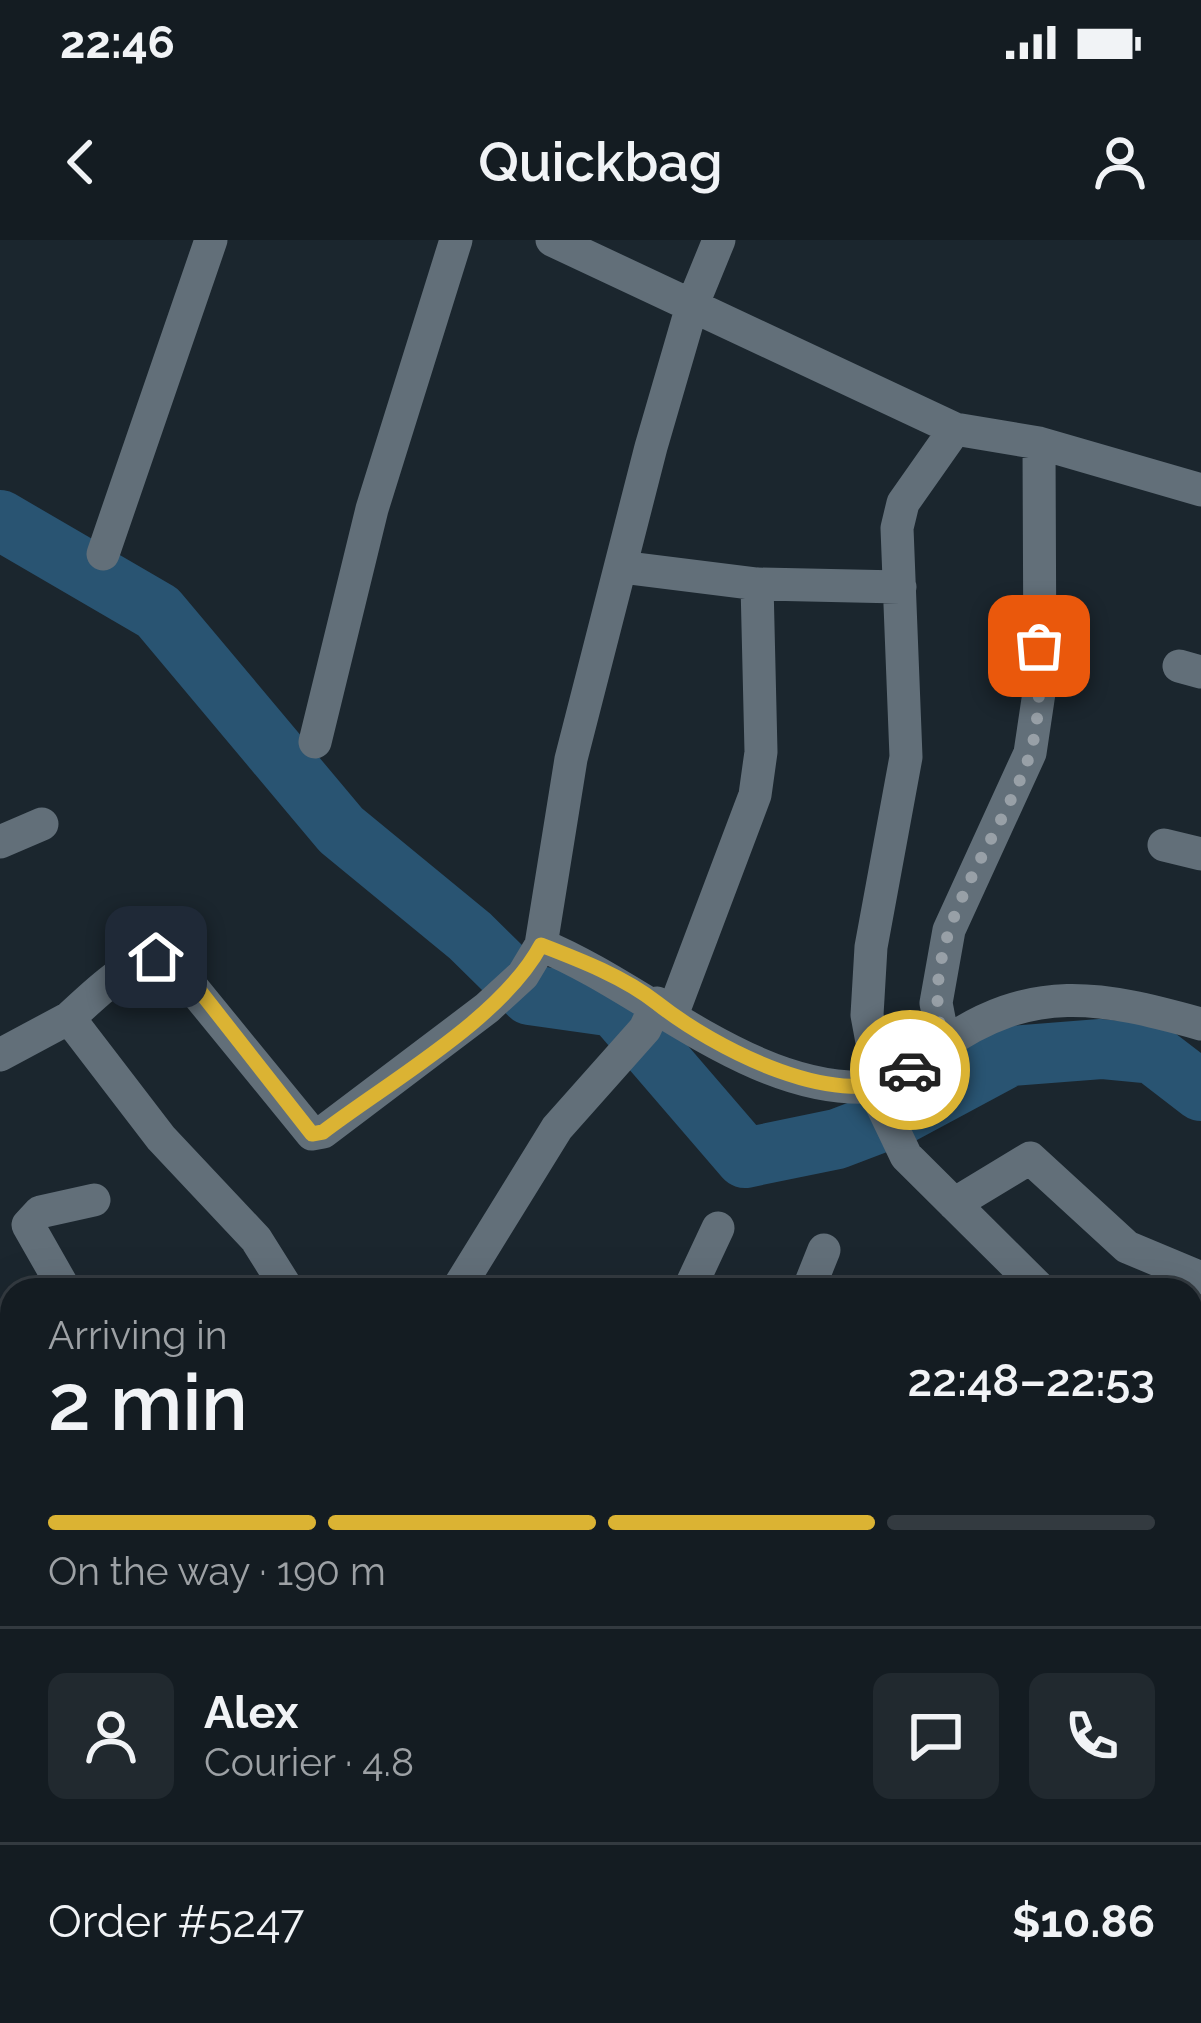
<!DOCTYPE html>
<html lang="en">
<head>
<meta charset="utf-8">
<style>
  :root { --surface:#141c22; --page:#21292f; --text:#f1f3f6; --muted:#9da1a5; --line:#333a40; --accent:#dbb333 }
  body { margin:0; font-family:Raleway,sans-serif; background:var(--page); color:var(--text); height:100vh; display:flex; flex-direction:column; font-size:45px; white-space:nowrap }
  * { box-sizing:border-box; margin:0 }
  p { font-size:39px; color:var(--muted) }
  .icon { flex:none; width:66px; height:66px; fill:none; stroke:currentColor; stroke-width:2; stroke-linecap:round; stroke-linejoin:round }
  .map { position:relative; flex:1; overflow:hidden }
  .details { position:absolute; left:0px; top:1038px; width:1203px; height:747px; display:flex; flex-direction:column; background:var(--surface); border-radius:36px 36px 0 0; box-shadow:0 12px 48px #0002,0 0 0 3px var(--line) }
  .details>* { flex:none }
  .pin { position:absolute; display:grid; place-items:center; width:102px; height:102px; color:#fff; margin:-51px; border-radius:24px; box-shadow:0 6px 18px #0006 }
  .courier { position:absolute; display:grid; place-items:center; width:120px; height:120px; margin:-60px; border:9px solid #dbb333; border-radius:50%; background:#fff; color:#222; box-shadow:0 3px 15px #0007 }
  .headline em { font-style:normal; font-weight:600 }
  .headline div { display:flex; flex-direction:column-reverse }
  .headline { display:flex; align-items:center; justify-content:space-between; height:204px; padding:0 48px }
  h1 { font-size:78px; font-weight:600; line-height:90px }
  .bar { display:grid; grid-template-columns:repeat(4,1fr); gap:18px 12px; align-content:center; height:144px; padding:0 48px }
  .bar i { height:15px; border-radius:9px; background:var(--line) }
  .bar .on { background:var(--accent) }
  .bar p { grid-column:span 4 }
  .line { display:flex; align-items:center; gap:30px; padding:0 48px; border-top:3px solid var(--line) }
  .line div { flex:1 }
  .round { display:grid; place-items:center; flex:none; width:126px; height:126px; border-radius:18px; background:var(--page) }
  .status { display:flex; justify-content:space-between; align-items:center; height:84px; padding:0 60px; background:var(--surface); direction:ltr }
  .status svg { height:33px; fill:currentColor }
  header { display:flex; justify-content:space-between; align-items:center; height:156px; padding:0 48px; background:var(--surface); font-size:54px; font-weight:600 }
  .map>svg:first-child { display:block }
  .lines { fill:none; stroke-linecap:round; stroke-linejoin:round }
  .river { stroke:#295472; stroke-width:60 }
  .minor { stroke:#626f79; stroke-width:33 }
  .done { stroke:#98a0a7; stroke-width:12; stroke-dasharray:0 21.6 }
  .route { stroke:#dbb333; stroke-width:15 }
</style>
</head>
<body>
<div class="status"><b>22:46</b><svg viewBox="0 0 49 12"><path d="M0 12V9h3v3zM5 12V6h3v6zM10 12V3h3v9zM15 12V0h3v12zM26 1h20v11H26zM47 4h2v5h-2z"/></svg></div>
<header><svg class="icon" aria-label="back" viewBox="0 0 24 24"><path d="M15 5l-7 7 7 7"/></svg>Quickbag<svg class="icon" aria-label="person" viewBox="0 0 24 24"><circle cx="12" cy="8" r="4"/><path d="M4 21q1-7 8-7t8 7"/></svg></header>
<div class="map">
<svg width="1201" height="1783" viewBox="0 0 1201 1783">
  <rect width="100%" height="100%" fill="#1b262e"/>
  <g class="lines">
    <path class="river" d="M0,280L158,372L341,590L470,696L530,755L615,767L745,918L837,899L900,875L1010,816L1101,809L1153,814L1201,851"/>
    <path class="minor" d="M552,0L955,189L1039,203L1201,250
      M103,314L211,0
      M621,327L757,344L900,347
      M1179,426L1201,432
      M315,502L372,269L456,0
      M0,602L42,584
      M1164,605L1201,614
      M541,705C646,748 753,854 872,847C900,846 919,821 941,806C1032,742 1100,756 1201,784
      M672,775L755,555L761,512L757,344
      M69,778C95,755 133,713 169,719L312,894L323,892L487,768L523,735L541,705L571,519L651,207L692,66L719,0
      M944,804L936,763L949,690L1030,513L1040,446L1039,203
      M0,815L69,778L161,898L256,999L288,1050
      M892,844L872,802L867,775L871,707L906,517L897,288L903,263L955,189
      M873,847L906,916L1041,1050
      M954,964L1030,918L1127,1007L1201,1038
      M65,1050L28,985L40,972L94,960
      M457,1050L557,888L645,789L657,763
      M689,1050L718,988
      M808,1050L824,1010
      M0,1136L12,1130
      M1191,1228L1201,1243
      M0,1265L12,1278
      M0,1351L12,1349
      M1191,1493L1201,1506
      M22,1773L37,1783
      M267,1773L269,1783
      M1010,1773L1015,1783
      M858,1783L865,1773"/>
  </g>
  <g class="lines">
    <path class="done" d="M910,830L944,804C914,698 996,610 1029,517C1040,483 1040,442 1039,406"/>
    <path class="route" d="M156,717L181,727L312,894L323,892C390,841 502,778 541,705C580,720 624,737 657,763C711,806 846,879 910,830"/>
  </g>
</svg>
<div class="pin" style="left:1039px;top:406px;background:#ea580c"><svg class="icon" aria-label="bag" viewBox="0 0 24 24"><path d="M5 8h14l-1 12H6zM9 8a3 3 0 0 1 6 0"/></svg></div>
<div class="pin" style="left:156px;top:717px;background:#1f2937"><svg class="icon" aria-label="home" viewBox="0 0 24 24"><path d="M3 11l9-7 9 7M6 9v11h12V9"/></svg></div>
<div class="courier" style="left:910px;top:830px"><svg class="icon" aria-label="car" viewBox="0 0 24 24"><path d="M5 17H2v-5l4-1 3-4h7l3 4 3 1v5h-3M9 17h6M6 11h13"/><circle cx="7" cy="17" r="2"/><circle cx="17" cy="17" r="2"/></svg></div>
<section class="details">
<div class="headline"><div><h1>2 min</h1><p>Arriving in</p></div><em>22:48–22:53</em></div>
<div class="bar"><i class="on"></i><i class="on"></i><i class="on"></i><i></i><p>On the way · 190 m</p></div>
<div class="line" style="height:216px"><a class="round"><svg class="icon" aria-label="person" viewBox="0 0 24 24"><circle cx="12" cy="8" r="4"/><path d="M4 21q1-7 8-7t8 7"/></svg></a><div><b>Alex</b><p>Courier · 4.8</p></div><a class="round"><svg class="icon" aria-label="chat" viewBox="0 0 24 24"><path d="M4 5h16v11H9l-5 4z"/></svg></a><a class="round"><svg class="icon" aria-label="phone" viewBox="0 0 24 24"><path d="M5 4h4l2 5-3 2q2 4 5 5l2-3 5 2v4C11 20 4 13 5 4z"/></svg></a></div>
<div class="line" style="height:156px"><div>Order #5247</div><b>$10.86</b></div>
</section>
</div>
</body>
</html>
